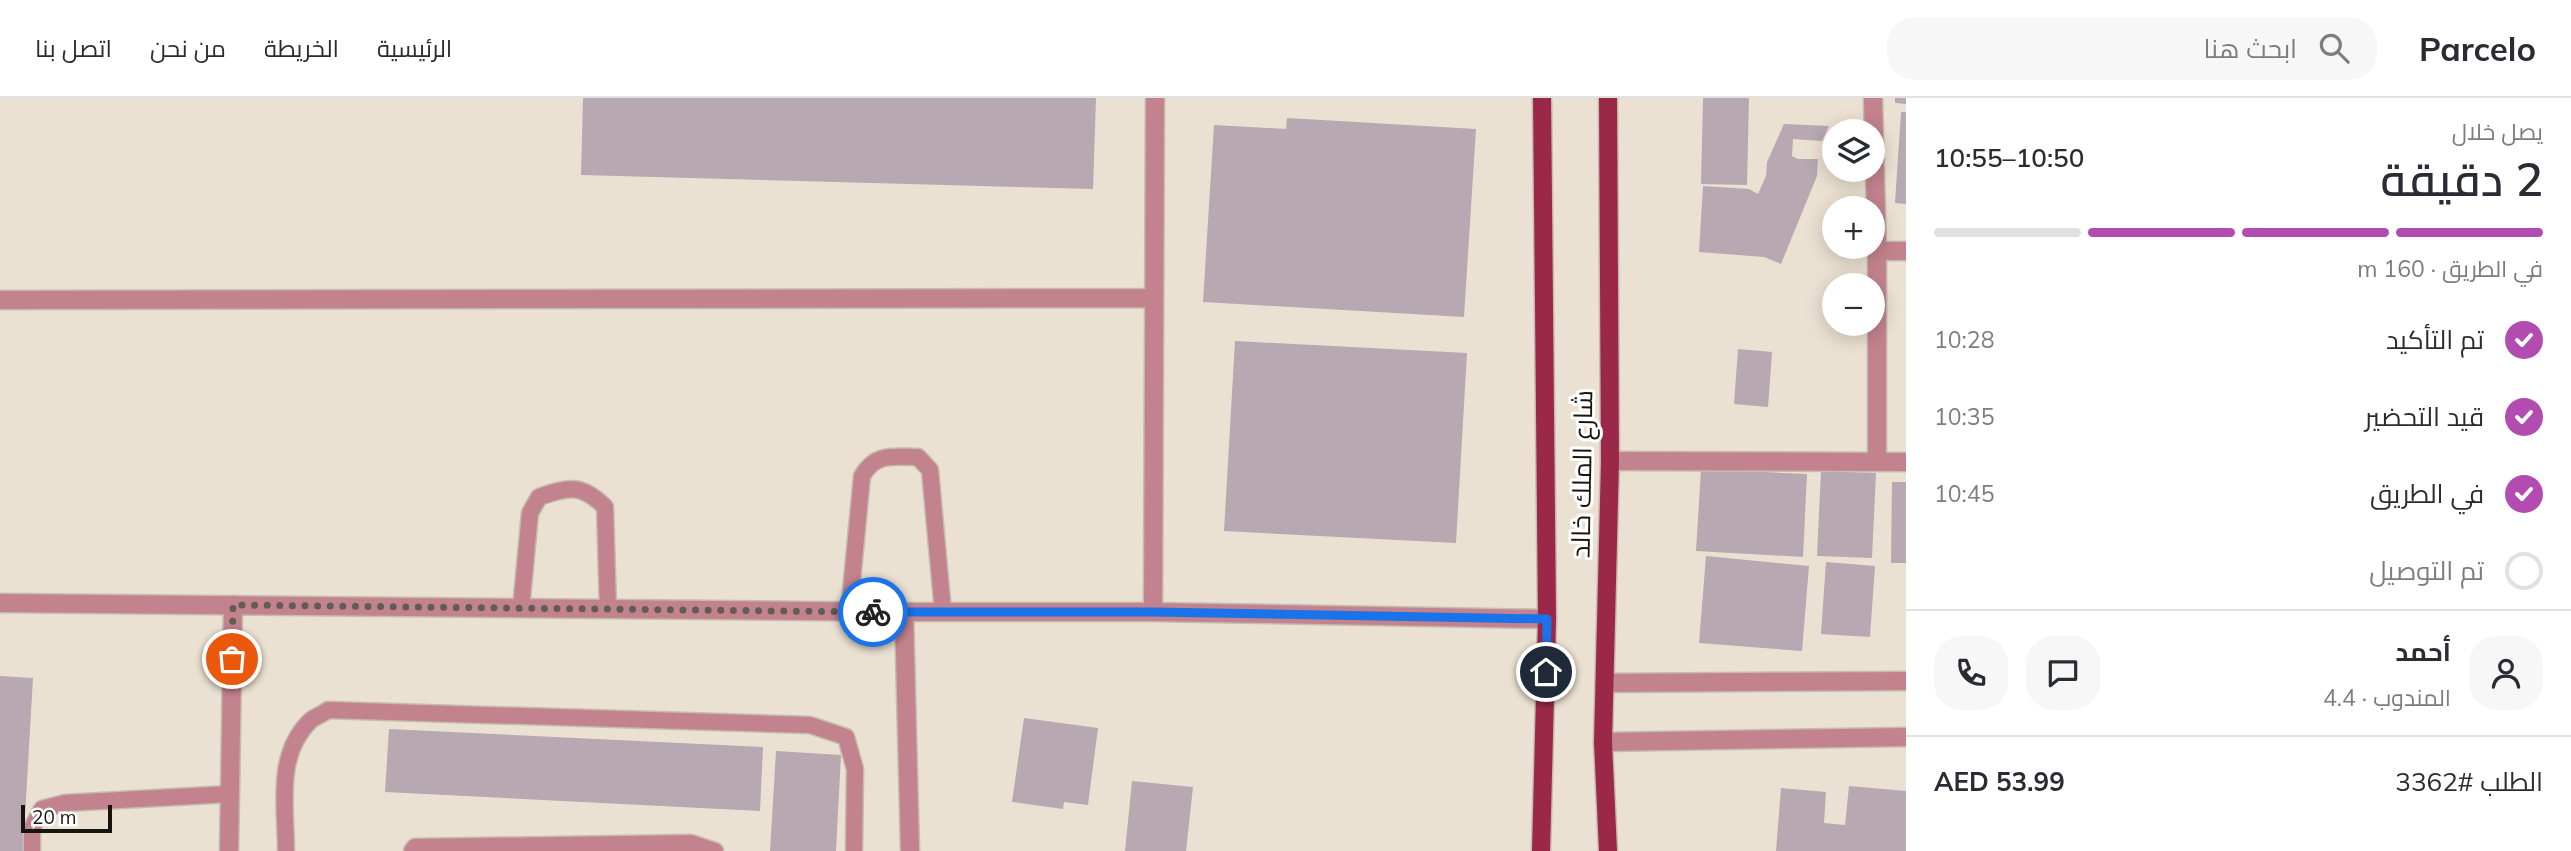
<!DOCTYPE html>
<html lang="ar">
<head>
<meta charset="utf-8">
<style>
  :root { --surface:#fff; --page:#f7f7f7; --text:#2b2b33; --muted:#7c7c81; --line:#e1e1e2; --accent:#b24cb1 }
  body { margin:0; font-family:Mulish,Cairo,sans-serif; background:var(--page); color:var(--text); direction:rtl; height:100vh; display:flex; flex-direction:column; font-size:26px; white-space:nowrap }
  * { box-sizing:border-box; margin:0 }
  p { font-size:23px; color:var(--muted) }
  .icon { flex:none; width:38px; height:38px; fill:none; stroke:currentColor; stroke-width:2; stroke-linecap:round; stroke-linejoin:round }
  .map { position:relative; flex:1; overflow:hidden; direction:ltr }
  .panel { display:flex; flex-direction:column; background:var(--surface); width:665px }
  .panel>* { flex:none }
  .fabs { position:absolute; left:1822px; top:21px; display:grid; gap:14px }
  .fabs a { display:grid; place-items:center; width:63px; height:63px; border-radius:50%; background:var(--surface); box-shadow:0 4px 18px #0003; font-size:35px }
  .scale { position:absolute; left:21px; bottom:18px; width:91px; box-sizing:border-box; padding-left:7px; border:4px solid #18140f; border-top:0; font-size:19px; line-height:24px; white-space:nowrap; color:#18140f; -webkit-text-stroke:5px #fff; paint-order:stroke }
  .pin { position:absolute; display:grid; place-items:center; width:60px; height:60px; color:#fff; margin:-30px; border:4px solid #fff; border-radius:50%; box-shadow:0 2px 7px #0007 }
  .courier { position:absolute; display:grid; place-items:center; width:70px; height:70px; margin:-35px; border:5px solid #1a73e8; border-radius:50%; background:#fff; color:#222; box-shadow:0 2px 9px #0007 }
  .head em { font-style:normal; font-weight:600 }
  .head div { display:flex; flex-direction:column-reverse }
  .head { display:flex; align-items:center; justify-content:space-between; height:119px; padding:0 28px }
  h1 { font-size:46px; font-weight:600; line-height:52px }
  .bar { display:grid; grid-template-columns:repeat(4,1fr); gap:10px 7px; align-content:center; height:84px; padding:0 28px }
  .bar i { height:9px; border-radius:5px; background:var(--line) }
  .bar .active { background:var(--accent) }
  .bar p { grid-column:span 4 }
  .line { display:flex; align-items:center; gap:18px; padding:0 28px; border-top:2px solid var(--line) }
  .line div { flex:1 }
  .round { display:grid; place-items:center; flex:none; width:74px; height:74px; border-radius:28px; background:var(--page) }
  ol { padding:0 28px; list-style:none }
  li { display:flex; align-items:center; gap:21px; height:77px }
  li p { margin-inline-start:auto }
  li .icon { padding:7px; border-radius:50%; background:var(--accent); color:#fff; stroke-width:4 }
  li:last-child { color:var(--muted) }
  li i { width:38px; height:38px; border:4px solid var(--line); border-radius:50% }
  header { display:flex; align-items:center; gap:42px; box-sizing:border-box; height:98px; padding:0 35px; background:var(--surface); border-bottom:2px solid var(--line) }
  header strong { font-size:33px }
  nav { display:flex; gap:38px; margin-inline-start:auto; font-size:24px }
  .search { width:490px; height:63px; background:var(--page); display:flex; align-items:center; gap:18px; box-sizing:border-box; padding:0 24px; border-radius:28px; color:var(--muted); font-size:26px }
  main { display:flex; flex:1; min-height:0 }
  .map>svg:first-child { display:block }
  .building { fill:#b7a8b2 }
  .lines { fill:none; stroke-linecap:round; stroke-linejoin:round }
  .service-casing { stroke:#c5bcaf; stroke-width:19 }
  .minor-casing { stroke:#c5bcaf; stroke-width:21 }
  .tertiary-casing { stroke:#c5bcaf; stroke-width:21 }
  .primary-casing { stroke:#c5bcaf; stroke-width:21 }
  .service { stroke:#c3838e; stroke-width:16 }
  .minor { stroke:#c3838e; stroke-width:18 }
  .tertiary { stroke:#c3838e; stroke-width:18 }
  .primary { stroke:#9c2849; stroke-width:18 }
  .done { stroke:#625c53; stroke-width:7; stroke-dasharray:0 12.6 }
  .route { stroke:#1a73e8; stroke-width:9 }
  .labels { text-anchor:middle; stroke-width:6; stroke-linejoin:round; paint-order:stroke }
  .street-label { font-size:26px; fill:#18140f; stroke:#fff }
</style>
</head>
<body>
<header>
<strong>Parcelo</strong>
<div class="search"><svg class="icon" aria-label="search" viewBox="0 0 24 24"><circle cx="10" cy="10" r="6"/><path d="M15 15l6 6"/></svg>ابحث هنا</div>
<nav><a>الرئيسية</a><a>الخريطة</a><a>من نحن</a><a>اتصل بنا</a></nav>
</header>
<main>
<section class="panel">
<div class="head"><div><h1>2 دقيقة</h1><p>يصل خلال</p></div><em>10:50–10:55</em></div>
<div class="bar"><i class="active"></i><i class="active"></i><i class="active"></i><i></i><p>في الطريق · 160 m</p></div>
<ol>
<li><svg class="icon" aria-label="check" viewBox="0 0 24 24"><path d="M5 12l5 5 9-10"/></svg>تم التأكيد<p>10:28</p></li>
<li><svg class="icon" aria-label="check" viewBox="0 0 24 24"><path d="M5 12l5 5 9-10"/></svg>قيد التحضير<p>10:35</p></li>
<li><svg class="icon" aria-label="check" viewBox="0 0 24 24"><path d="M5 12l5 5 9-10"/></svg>في الطريق<p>10:45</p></li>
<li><i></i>تم التوصيل</li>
</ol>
<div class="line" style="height:126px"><a class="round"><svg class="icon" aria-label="person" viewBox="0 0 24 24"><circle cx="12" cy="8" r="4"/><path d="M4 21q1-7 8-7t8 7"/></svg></a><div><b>أحمد</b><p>المندوب · 4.4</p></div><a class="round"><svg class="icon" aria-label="chat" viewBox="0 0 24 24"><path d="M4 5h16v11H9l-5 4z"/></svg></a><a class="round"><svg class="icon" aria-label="phone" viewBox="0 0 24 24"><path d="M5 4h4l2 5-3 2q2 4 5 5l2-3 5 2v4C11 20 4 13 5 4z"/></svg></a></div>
<div class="line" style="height:91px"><div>الطلب #3362</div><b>AED 53.99</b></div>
</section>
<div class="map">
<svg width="1906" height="753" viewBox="0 0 1906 753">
  <rect width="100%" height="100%" fill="#ebe1d2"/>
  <path class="building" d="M583,0H1096L1093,91L581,77Z
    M1703,0H1749L1747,87L1701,86Z
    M1895,0H1906V6L1895,5Z
    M1901,14H1906V106L1895,105Z
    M1287,20L1476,31L1464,219L1203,204L1214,27L1286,31Z
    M1784,26L1829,28L1822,43L1793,41L1792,58L1798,61H1818L1817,78L1781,166L1764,159L1699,154L1703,88L1749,91L1758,96L1766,78L1767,64Z
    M1235,243L1467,255L1456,445L1224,433Z
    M1738,251L1772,254L1768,309L1734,306Z
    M1701,371L1807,376L1803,459L1696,453Z
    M1821,373L1876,375L1872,460L1817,458Z
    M1892,384H1906V465H1891Z
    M1706,458L1809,468L1802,553L1699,545Z
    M1826,464L1875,468L1870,539L1821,536Z
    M0,578L33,580L23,753H0Z
    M1024,620L1098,630L1088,707L1064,704L1063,711L1012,704Z
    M389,631L763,649L760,713L385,694Z
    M776,653L841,657L836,753H770Z
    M1132,683L1193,689L1186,753H1125Z
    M1849,688L1906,693V753H1776L1781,690L1826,694L1824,725L1845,727Z"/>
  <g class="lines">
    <defs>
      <path id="service" d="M521,510L530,415L539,399C568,389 581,385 605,409L608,511
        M849,514L862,378C876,354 893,359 918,359L930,372L943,514
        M32,753V730L42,711L65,705L230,696
        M286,753C286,710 275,657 310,623C314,619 323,616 328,612L810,627L846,639L855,671L854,753
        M412,753L415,749L691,745L715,753"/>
      <path id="minor" d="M1873,0L1877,153V363
        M1877,153H1906
        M0,202L1153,200
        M1610,363L1906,364
        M0,505L904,514H1153L1547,521
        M904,514L910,753
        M1153,514L1155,0
        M229,753L233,507"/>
      <path id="tertiary" d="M1605,585L1906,583
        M1603,644L1906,639"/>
      <path id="primary" d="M1608,0L1610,363L1603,644L1608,753
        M1541,753L1547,521L1542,0"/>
    </defs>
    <use href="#service" class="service-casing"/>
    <use href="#minor" class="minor-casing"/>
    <use href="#tertiary" class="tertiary-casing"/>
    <use href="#primary" class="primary-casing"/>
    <use href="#service" class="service"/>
    <use href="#minor" class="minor"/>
    <use href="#tertiary" class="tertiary"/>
    <use href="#primary" class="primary"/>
  </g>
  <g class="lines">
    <path class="done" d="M232,561L233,507L873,514"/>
    <path class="route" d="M873,514H1153L1547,521L1546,574"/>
  </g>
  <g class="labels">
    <g class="street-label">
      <text transform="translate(1582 376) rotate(-89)" y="9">شارع الملك خالد</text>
    </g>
  </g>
</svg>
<div class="fabs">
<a><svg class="icon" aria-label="layers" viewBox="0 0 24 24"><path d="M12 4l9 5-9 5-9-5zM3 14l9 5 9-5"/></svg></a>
<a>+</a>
<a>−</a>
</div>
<div class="scale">20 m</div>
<div class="pin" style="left:232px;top:561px;background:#ea580c"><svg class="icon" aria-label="bag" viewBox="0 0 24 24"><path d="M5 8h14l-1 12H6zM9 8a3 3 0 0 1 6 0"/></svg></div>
<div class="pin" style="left:1546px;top:574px;background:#1f2937"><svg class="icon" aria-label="home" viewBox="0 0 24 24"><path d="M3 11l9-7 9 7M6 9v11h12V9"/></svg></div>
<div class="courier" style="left:873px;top:514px"><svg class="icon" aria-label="bike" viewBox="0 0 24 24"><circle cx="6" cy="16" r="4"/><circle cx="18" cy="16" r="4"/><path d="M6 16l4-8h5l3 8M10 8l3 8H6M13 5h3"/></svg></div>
</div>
</main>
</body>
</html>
